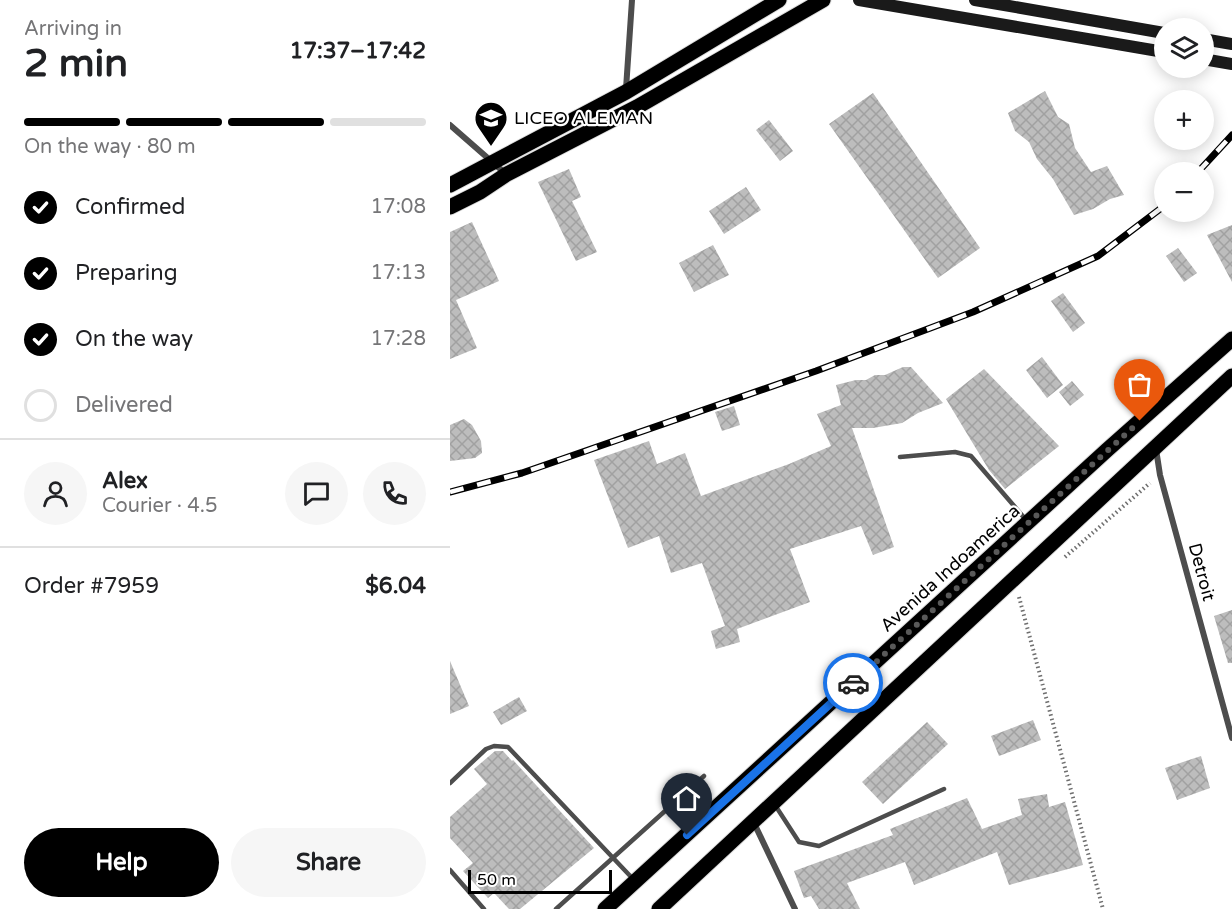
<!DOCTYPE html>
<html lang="en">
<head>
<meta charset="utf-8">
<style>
  :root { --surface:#fff; --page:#f6f6f6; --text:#202124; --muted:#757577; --line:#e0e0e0; --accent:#000 }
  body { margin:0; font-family:"Varela Round",sans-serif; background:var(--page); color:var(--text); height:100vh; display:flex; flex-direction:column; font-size:22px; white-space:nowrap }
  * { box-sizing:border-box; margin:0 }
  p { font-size:20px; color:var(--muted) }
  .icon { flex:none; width:33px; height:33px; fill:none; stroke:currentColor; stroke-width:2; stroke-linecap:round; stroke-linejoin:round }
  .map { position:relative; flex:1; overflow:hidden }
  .sheet { display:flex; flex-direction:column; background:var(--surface); width:450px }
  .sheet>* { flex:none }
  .buttons { position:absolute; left:704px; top:18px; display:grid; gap:12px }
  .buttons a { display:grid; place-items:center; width:60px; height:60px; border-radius:50%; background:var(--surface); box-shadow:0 3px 15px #0003; font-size:30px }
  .scale { position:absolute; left:18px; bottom:15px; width:144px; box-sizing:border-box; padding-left:6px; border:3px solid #000; border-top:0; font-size:16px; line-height:21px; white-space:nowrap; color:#000; -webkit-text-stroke:4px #fff; paint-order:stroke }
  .pin { position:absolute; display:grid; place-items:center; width:51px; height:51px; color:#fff; margin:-62px -26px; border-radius:50% 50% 50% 0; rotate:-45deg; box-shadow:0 0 6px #0007 }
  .pin .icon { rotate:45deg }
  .courier { position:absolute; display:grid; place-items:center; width:60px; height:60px; margin:-30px; border:4px solid #1a73e8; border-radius:50%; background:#fff; color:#222; box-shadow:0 2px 8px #0007 }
  .summary em { font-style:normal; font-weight:700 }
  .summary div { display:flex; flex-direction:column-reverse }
  .summary { display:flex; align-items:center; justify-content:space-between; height:102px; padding:0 24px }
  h1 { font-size:39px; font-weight:700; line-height:45px }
  .bar { display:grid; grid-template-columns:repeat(4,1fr); gap:9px 6px; align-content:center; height:72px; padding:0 24px }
  .bar i { height:8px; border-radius:4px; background:var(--line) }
  .bar .current { background:var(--accent) }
  .bar p { grid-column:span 4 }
  .line { display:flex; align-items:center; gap:15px; padding:0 24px; border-top:2px solid var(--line) }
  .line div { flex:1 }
  .round { display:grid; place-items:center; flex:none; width:63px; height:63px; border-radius:32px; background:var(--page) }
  ol { padding:0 24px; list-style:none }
  li { display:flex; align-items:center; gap:18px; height:66px }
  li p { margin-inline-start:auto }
  li .icon { padding:6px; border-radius:50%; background:var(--accent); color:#fff; stroke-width:4 }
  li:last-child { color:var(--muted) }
  li i { width:33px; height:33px; border:3px solid var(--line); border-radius:50% }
  .primary-button { display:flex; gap:12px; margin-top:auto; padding:12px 24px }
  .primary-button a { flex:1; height:69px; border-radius:36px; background:var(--accent); color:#fff; font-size:24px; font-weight:700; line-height:69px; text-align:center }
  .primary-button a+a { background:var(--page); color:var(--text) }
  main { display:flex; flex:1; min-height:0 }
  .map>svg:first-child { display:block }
  .building { fill:url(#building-cross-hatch) }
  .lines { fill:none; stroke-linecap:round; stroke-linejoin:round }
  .primary-casing { stroke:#dbdbdb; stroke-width:17 }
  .path { stroke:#6f6f6f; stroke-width:4; stroke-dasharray:1.5 3; stroke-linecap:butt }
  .lane { stroke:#4d4d4d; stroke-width:4.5 }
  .street { stroke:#4d4d4d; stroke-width:6 }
  .secondary { stroke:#1a1a1a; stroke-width:12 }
  .primary { stroke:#000; stroke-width:15 }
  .rail-casing { stroke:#000; stroke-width:7 }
  .rail { stroke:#fff; stroke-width:4.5; stroke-dasharray:14; stroke-linecap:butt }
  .done { stroke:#595959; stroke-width:6; stroke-dasharray:0 10.8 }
  .route { stroke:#1a73e8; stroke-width:8 }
  .labels { text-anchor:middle; stroke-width:4.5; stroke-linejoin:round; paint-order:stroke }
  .poi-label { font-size:18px; fill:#000; stroke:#fff; text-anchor:start }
  .street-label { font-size:18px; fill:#000; stroke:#fff }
</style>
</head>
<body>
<main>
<section class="sheet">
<div class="summary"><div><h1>2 min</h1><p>Arriving in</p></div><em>17:37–17:42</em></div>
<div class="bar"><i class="current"></i><i class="current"></i><i class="current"></i><i></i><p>On the way · 80 m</p></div>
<ol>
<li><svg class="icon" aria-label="check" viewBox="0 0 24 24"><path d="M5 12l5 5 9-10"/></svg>Confirmed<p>17:08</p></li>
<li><svg class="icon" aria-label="check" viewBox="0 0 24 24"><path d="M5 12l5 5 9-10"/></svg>Preparing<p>17:13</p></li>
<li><svg class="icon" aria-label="check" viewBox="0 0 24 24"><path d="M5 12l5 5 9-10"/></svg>On the way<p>17:28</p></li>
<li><i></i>Delivered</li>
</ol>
<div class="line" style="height:108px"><a class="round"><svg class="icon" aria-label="person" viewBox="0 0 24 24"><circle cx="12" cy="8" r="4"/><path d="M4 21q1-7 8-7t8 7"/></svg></a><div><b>Alex</b><p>Courier · 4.5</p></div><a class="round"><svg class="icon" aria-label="chat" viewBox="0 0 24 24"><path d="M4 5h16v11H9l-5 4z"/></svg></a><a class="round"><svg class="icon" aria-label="phone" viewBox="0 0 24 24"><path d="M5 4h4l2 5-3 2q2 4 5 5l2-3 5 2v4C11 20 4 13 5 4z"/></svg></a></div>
<div class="line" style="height:78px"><div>Order #7959</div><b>$6.04</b></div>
<div class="primary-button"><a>Help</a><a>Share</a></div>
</section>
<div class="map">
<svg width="782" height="909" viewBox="0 0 782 909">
  <defs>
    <pattern id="building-cross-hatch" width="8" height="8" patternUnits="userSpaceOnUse" patternTransform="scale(1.5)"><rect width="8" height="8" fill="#bdbdbd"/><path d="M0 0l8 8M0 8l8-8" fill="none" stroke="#a1a1a1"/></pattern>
  </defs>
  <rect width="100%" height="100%" fill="#fff"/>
  <path class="building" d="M595,91L608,117L619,124L625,148L641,172L657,166L674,195L660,199L643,209L624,215L603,179L587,159L579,142L565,131L558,113Z
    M423,93L530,248L488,278L379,124Z
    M319,120L343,151L330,161L306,130Z
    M119,169L131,197L122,201L147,252L126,261L88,182Z
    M296,187L311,210L274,234L259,211Z
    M22,222L49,281L6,300L27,348L0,359V232Z
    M782,225V282L757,235Z
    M263,245L279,275L244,292L229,263Z
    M728,248L747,273L734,282L716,256Z
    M613,293L635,323L623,332L601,301Z
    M592,357L613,385L597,398L576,370Z
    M453,367H461L493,403L468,413L452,423L423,428H402L444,547L423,555L411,526L340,549L360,602L287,629L290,642L266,649L261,631L275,626L252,563L221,573L209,536L178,548L144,460L199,441L207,464L235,453L251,496L339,464L381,446L367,414L391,405L386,385L406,380H416L425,375H435Z
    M534,369L609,446L555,489L539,470L496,399Z
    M622,381L634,395L620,406L609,392Z
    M284,406L290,425L272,431L265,412Z
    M14,419L22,425L31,441L32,453L25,458L0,461V425Z
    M782,610V663H778L764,616Z
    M0,661L19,706L0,714Z
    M69,697L77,711L51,725L43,712Z
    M583,720L591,740L549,756L541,736Z
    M477,722L498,744L433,804L412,782Z
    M45,751H53L62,761L63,760L144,848L70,909H59L44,893L38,898L13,871L23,863L0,838V817L37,784L24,769Z
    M751,756L760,788L727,800L715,768Z
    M597,794L599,807L615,802L633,865L559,885L547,852L464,885L455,862L397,883L410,909H369L361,896L354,898L344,871L443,835L440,829L517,798L532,829L572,815L568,799Z"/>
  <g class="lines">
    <defs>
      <path id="primary" d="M0,185L176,92L329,0
        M0,207L30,192L57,174L187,107L373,0
        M155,909L657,450L782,339
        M209,909L782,376"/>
    </defs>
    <use href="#primary" class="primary-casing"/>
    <path class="path" d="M615,557L700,483
      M569,597L653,909"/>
    <path class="lane" d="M450,457L505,452L521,456L577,521
      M0,783L36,749L44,746L58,747L184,880
      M325,805L349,842L369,846L494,789
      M0,870L34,909
      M106,909L254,776"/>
    <path class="street" d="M176,89L182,0
      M0,125L56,174
      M706,449L710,475L782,738
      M304,823L345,909"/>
    <path class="secondary" d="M409,0L714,52
      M525,0L714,33
      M753,39L782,44
      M753,59L782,64"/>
    <use href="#primary" class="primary"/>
    <defs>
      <path id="rail" d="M748,172L782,135
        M0,492L72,473L366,371L523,312L648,256L714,206"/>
    </defs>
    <use href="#rail" class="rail-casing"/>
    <use href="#rail" class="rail"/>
  </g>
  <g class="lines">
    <path class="done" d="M403,683L690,421"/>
    <path class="route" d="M237,835L403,683"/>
  </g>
  <defs>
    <symbol id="school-pin" viewBox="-11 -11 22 30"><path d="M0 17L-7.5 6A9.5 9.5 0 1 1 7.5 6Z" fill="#000" stroke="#fff"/><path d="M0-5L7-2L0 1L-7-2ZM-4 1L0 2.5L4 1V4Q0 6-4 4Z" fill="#fff"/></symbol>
  </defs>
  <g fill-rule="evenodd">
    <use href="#school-pin" x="22" y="99" width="38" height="52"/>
  </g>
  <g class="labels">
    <g class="poi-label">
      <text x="64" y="124">LICEO ALEMAN</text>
    </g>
    <g class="street-label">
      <text transform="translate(500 568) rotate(-42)" y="6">Avenida Indoamerica</text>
      <text transform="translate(752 572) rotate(75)" y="6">Detroit</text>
    </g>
  </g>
</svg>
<div class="buttons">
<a><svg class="icon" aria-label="layers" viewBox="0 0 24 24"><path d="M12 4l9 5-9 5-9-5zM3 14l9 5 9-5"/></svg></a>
<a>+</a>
<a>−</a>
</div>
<div class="scale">50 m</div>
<div class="pin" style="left:690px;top:421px;background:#ea580c"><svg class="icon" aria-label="bag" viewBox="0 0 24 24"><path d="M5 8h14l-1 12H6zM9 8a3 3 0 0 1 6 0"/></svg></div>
<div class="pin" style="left:237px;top:835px;background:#1f2937"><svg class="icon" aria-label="home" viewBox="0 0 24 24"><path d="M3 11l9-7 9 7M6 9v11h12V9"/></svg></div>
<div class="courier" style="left:403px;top:683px"><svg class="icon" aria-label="car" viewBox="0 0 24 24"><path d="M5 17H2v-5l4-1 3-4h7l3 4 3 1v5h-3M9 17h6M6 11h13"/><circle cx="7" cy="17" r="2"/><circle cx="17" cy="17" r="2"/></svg></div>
</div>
</main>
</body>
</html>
